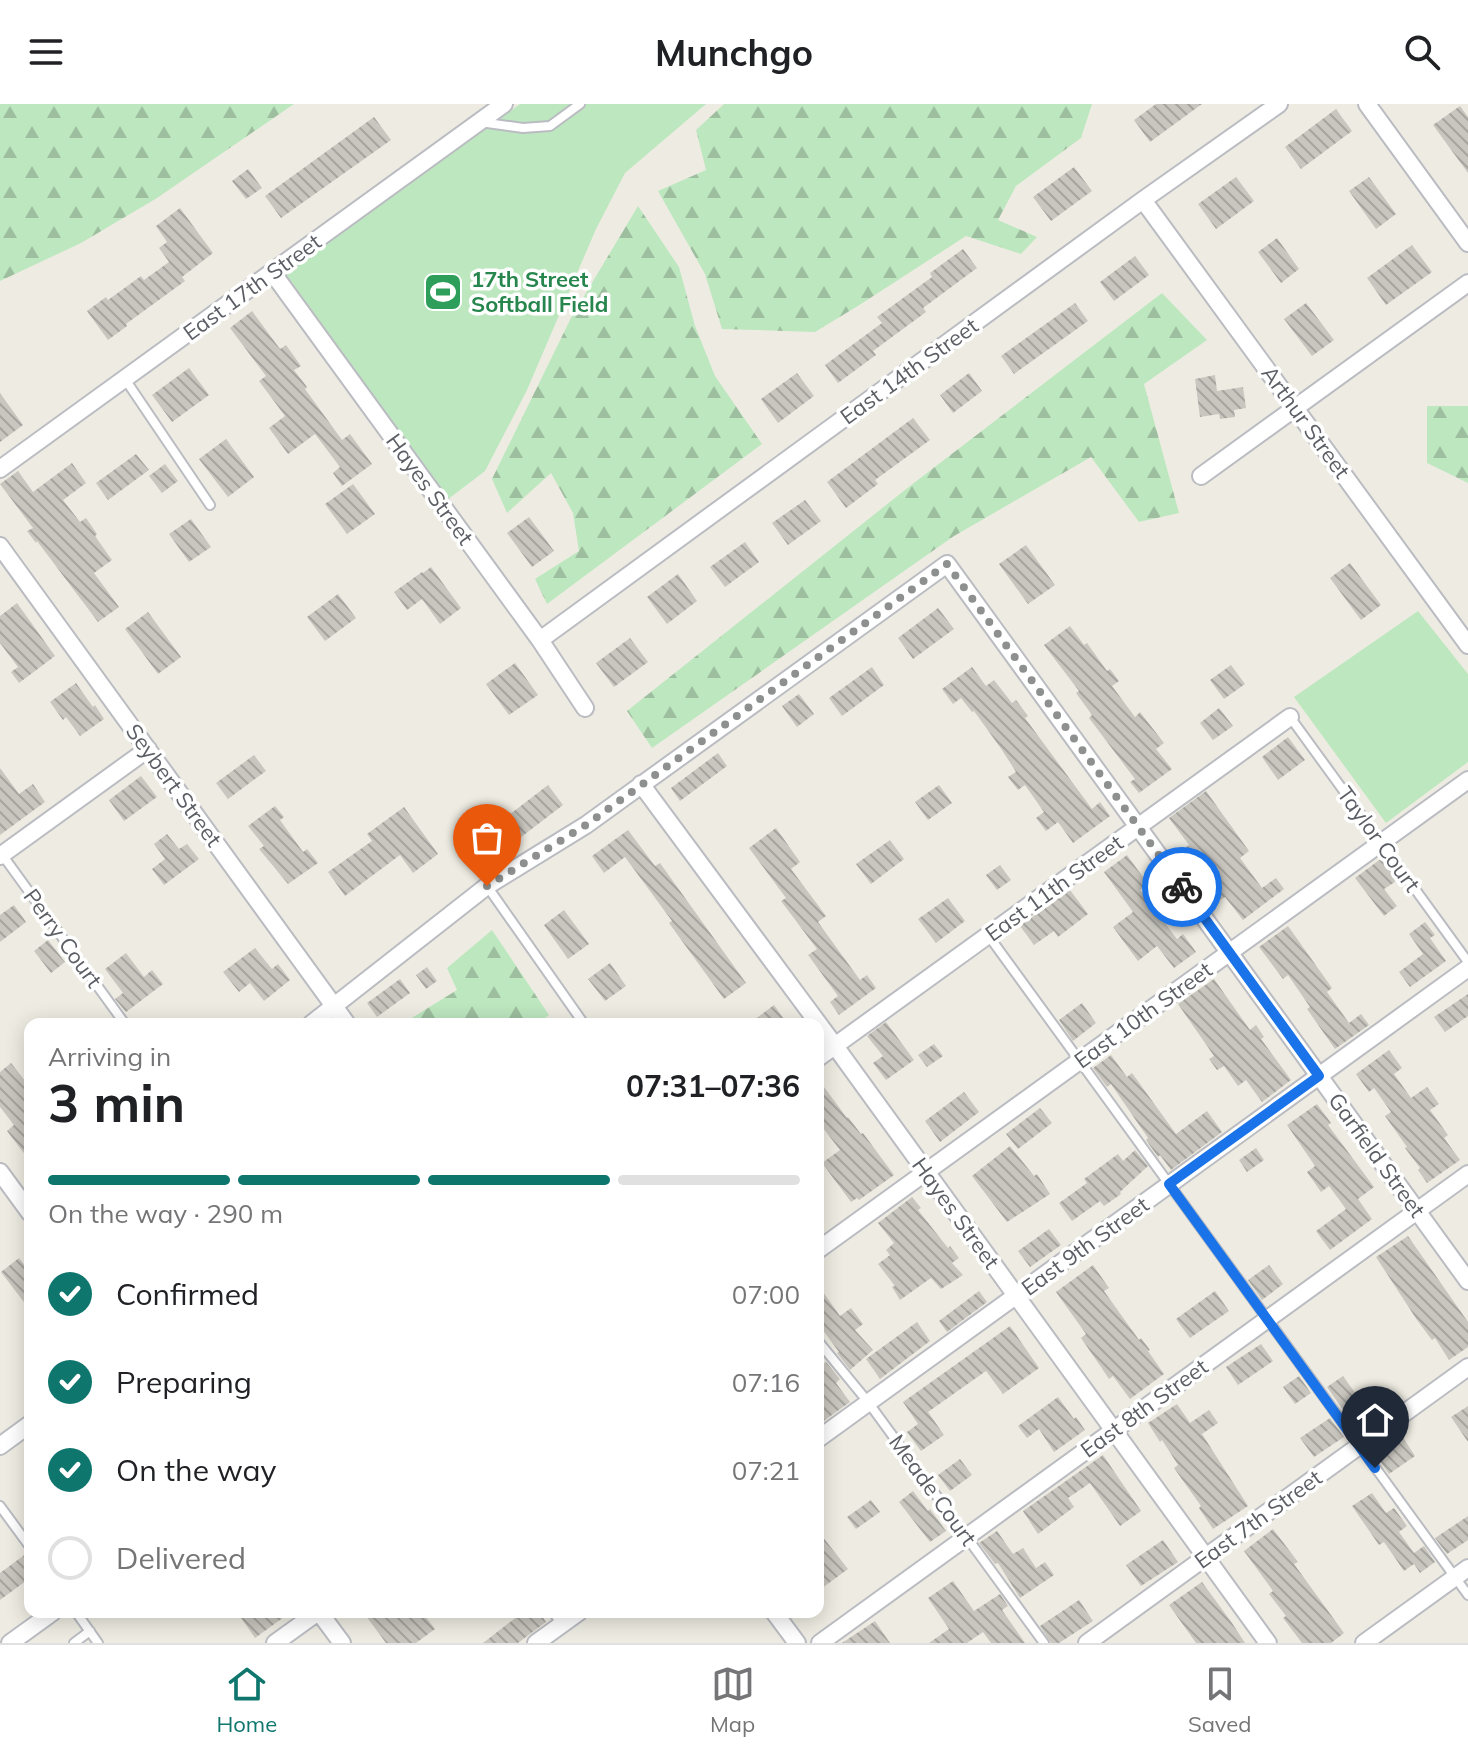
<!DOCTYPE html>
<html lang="en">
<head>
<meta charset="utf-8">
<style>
  :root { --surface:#fff; --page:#f2f2f2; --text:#202124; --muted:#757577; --line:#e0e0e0; --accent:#0f766e }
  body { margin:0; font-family:Mulish,sans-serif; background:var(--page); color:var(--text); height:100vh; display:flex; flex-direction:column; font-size:30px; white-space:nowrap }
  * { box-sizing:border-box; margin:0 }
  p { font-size:26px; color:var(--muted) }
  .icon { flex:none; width:44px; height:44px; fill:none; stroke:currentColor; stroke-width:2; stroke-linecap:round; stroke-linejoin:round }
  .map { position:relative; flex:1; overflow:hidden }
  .details { position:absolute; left:24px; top:914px; width:800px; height:600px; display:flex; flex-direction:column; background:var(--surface); border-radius:16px; box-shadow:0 4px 20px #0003 }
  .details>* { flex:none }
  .pin { position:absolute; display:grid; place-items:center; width:68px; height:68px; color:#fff; margin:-82px -34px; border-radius:50% 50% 50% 0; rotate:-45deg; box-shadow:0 0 8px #0007 }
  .pin .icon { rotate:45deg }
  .courier { position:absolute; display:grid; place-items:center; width:80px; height:80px; margin:-40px; border:6px solid #1a73e8; border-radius:50%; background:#fff; color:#222; box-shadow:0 2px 10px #0007 }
  .summary em { font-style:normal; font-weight:700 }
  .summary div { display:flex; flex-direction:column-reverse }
  .summary { display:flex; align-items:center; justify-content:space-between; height:136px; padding:0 24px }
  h1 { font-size:52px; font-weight:700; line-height:60px }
  .bar { display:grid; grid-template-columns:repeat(4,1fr); gap:12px 8px; align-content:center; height:96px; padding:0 24px }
  .bar i { height:10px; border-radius:6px; background:var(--line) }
  .bar .active { background:var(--accent) }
  .bar p { grid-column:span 4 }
  ol { padding:0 24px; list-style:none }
  li { display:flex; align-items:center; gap:24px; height:88px }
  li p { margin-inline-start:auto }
  li .icon { padding:8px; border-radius:50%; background:var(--accent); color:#fff; stroke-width:4 }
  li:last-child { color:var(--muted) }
  li i { width:44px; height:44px; border:4px solid var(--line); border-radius:50% }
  header { display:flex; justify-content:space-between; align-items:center; height:104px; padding:0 24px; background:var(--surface); font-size:36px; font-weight:700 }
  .tab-bar { display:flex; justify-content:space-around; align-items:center; height:112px; border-top:2px solid var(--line); background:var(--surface); font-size:22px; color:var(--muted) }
  .tab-bar a { display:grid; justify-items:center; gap:4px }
  .tab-bar .active { color:var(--accent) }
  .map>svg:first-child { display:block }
  .forest { fill:url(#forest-firs) }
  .green { fill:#bde7bf }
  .building { fill:url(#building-back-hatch) }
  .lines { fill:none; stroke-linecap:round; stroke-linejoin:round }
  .lane-casing { stroke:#babcc2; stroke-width:12 }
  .street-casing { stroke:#babcc2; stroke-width:20 }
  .lane { stroke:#fff; stroke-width:8 }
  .street { stroke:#fff; stroke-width:16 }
  .done { stroke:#8e9090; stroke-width:8; stroke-dasharray:0 14.4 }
  .route { stroke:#1a73e8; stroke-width:10 }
  .labels { text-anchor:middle; stroke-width:7; stroke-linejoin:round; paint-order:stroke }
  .leisure-label { font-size:22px; font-weight:bold; fill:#27864d; stroke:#fff; text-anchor:start }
  .street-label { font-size:22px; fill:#5b5e64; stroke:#fff }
</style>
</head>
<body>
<header><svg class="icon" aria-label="menu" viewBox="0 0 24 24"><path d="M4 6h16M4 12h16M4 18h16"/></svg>Munchgo<svg class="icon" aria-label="search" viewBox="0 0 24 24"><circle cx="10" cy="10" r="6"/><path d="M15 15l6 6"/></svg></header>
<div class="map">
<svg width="1468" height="1539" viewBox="0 0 1468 1539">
  <defs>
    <pattern id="forest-firs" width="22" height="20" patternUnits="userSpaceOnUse" patternTransform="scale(2)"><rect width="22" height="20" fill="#bde7bf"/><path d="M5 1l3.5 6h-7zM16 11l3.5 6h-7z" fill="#9dbe9f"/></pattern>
    <pattern id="building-back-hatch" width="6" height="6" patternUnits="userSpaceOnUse" patternTransform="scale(2)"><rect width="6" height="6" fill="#c9c6bf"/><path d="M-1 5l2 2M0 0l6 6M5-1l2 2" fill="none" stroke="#a6a49f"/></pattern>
  </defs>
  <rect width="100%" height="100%" fill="#eeece2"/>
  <path class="forest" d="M0,0H294L157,94L81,139L0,177Z
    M724,0H1092L1081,34L1016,82L998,116L1037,133L1021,150L966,132L861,200L815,228L722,225L705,170L658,87L706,66L696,26Z
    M638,102L679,163L695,222L715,272L762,340L547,500L535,475L579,447L573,409L551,369L507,409L492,375L571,214Z
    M1162,189L1207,236L1144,280L1179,409L1139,418L1091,353L954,432L652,644L627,607L910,382Z
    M1427,302H1468V379L1427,359Z
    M492,826L549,911L537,920H402L457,886L447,864Z"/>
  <path class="green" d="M520,0H706L625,69L596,125L527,286L485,367L447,396L285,169Z
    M1418,507L1468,570V658L1386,719L1294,593Z"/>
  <path class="building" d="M1156,0H1202L1150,38L1134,16Z
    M1460,2L1468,13V69L1433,21Z
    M1336,5L1352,27L1301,65L1285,43Z
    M374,13L391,36L281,114L265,92Z
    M1074,63L1092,87L1051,117L1033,93Z
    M248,65L262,84L246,95L232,77Z
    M1236,73L1254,97L1216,125L1198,100Z
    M1369,73L1396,110L1376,125L1349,87Z
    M180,104L213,149L182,173L185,177L126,220L127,222L108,236L87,207L106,193L108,196L141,172L144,176L169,158L159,144L167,138L156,122Z
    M1277,134L1299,165L1281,179L1258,148Z
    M1412,141L1432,168L1386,201L1367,174Z
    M963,145L977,164L923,204L926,208L873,247L876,251L838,279L825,261L882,219L877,213L932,173L930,169Z
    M1135,152L1149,171L1114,197L1100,178Z
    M1075,199L1088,217L1014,270L1001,252Z
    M1306,199L1334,236L1312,252L1284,215Z
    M252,207L280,245L286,241L301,262L294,266L307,283L305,285L342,336L350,330L372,360L342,382L333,369L340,363L315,330L288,350L269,324L285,312L259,277L266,272L230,224Z
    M189,264L209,291L172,318L152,291Z
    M797,269L814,292L778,319L761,295Z
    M969,269L982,287L953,309L940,291Z
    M1215,271L1217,287L1243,283L1246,304L1234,306L1235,313L1220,315L1219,310L1200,313L1195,275Z
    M0,289L23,321L0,338Z
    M913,314L930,336L875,376L878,380L846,404L827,378Z
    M226,335L254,373L228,393L199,355Z
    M136,350L149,366L108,396L96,379Z
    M72,359L86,379L63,396L80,418L86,414L97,430L95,432L112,456L94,469L119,503L98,518L37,437L36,439L27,427L33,424L0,380L18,367L33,388Z
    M165,360L178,377L162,389L149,372Z
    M353,380L375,410L347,430L325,400Z
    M805,396L821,417L788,441L772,419Z
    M529,413L554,447L532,463L507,429Z
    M191,415L211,443L189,458L169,430Z
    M745,438L759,458L725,483L710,463Z
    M1026,441L1055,481L1028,500L999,460Z
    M1350,459L1381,501L1361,516L1330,474Z
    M431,463L461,504L440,520L422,495L407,506L394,488L422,468L423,469Z
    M678,470L697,497L667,520L647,493Z
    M338,490L356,514L325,537L307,513Z
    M17,499L55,552L19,579L11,568L18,563L0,539V512Z
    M938,504L954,525L913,555L898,534Z
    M148,508L181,553L158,570L125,525Z
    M1070,522L1084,541L1087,539L1107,567L1110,565L1119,577L1112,582L1135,613L1140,608L1164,639L1156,645L1172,665L1139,689L1130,678L1135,675L1089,614L1092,611L1076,589L1079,587L1044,541Z
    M630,534L648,558L614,583L596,559Z
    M515,559L538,591L509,611L486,580Z
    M1231,561L1245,580L1224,595L1210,576Z
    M872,563L884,581L842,612L829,594Z
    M972,563L986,582L994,576L1012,599L1016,596L1028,612L1025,614L1092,705L1100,698L1110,712L1073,739L1058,718L1046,727L1036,714L1044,708L1025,681L1018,686L1008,673L1016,668L1002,646L974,607L972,608L961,594L953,600L942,585Z
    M76,579L93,603L95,601L104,615L80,632L66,613L63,616L50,598Z
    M799,590L814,610L797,623L782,602Z
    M1219,604L1233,622L1213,636L1200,619Z
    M1288,633L1305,656L1278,676L1262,653Z
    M718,649L727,662L680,697L671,684Z
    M254,651L266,667L228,695L216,679Z
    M0,664L19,690L33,680L45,698L0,731Z
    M141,672L157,693L124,717L109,696Z
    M548,681L563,701L516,737L501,717Z
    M939,681L952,699L928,716L915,698Z
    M1206,687L1249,747L1240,754L1262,784L1276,774L1284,785L1243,816L1225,793L1220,796L1209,782L1212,780L1185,744L1189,741L1169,714Z
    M275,702L284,713L280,716L303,748L307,745L318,759L288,780L259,745L264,742L248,722Z
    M404,703L438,750L413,769L400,751L345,792L328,768L372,737L367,730Z
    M776,724L800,758L791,765L826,812L818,818L860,876L867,871L876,884L839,911L830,898L838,892L808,851L817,845L781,797L786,794L749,744Z
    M628,726L655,762L660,759L746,879L724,895L669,819L672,817L625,753L604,769L592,752Z
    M167,730L179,745L187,740L199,755L164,781L152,765L165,755L154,740Z
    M890,736L904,755L871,780L856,760Z
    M1127,751L1148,780L1140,786L1177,835L1183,830L1196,848L1174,864L1157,842L1138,857L1113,823L1133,808L1104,768Z
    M1382,754L1398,776L1384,785L1397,802L1384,812L1355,774Z
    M1000,761L1011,776L997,786L986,771Z
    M1070,786L1088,810L1058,833L1054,827L1034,841L1020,822Z
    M948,794L965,817L936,839L918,815Z
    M14,801L26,818L0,838V811Z
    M564,806L589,840L568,855L544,821Z
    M1425,818L1435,831L1430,834L1446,857L1410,883L1399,868L1423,850L1409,830Z
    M1288,822L1332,884L1327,888L1349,919L1361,910L1369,921L1335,945L1307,905L1310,903L1288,871L1283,875L1259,843Z
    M48,836L65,858L51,869L34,847Z
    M255,844L272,865L278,860L290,876L264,897L250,879L239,888L223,868Z
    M126,849L144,873L152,866L163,880L126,908L115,895L123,889L105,865Z
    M610,859L626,882L605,897L588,875Z
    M427,863L437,877L426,885L416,871Z
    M400,875L410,889L377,913L367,899Z
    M1214,875L1250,926L1256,921L1264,933L1261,935L1291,976L1262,998L1246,976L1238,982L1224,962L1217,966L1209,955L1214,952L1178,900Z
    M1468,890V912L1445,928L1434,913Z
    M1082,899L1096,919L1073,937L1059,916Z
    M774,901L784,915L777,920H749Z
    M886,918L914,956L886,976L873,959L883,952L867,932Z
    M934,940L943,952L927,963L918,951Z
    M1389,946L1402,964L1394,970L1411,994L1427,983L1439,1000L1430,1006L1448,1031L1444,1034L1460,1056L1427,1079L1418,1066L1420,1064L1405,1044L1407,1043L1385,1012L1391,1008L1374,984L1369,988L1356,970Z
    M1111,951L1127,973L1132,969L1176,1030L1207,1007L1222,1028L1171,1066L1160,1051L1158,1053L1146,1036L1148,1034L1111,980L1107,983L1093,964Z
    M11,959L30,983V1057L7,1027L14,1021L0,1003V968Z
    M818,975L847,1014L848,1013L861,1030L863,1029L894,1071L859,1096L857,1094L851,1098L822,1059L840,1046L823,1024L818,1028Z
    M964,988L979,1008L940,1038L925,1017Z
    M1317,1000L1331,1019L1328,1021L1374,1083L1358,1095L1372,1115L1330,1146L1316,1127L1346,1105L1329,1082L1321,1088L1307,1068L1315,1062L1287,1021Z
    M1040,1004L1052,1019L1018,1045L1006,1030Z
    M1010,1042L1034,1072L1037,1070L1050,1090L1007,1118L972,1072Z
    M1256,1044L1264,1056L1247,1068L1239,1056Z
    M1135,1046L1148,1062L1120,1088L1121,1090L1104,1102L1100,1097L1072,1117L1059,1099L1087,1079L1084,1075L1118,1050L1123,1057Z
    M912,1093L921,1104L918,1106L948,1144L950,1142L959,1154L952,1159L963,1171L941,1185L931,1174L900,1196L892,1183L895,1182L878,1160L890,1151L886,1146L894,1139L878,1119Z
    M1049,1125L1061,1141L1030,1163L1018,1147Z
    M1408,1132L1468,1218V1243L1449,1256L1435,1234L1432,1236L1417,1216L1376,1153Z
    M19,1154L30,1168V1206L1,1168Z
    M1093,1161L1109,1184L1104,1187L1139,1236L1141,1234L1150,1246L1148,1247L1164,1270L1130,1295L1113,1272L1109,1275L1101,1263L1081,1234L1086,1230L1056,1188Z
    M1269,1161L1283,1180L1262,1196L1248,1176Z
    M818,1181L840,1212L851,1204L863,1220L855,1226L873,1246L850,1266L837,1249L839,1248L822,1225L824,1224L818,1216Z
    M979,1187L987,1198L947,1228L939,1217Z
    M1215,1187L1229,1207L1190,1234L1176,1215Z
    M917,1218L930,1237L880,1275L866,1255Z
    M1010,1222L1039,1264L1003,1290L986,1267L928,1308L944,1331L921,1347L907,1328L918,1320L903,1298Z
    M1261,1240L1273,1257L1238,1281L1226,1263Z
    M826,1258L840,1275L836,1279L850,1298L818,1321V1264Z
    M1299,1272L1311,1289L1295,1300L1283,1283Z
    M1343,1272L1358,1293L1363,1290L1377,1311L1356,1325L1327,1283Z
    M1058,1293L1074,1315L1076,1313L1085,1326L1054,1348L1039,1325L1027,1334L1018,1322Z
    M1177,1300L1190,1319L1209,1306L1218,1319L1202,1330L1248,1402L1213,1425L1199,1404L1201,1402L1174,1364L1178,1361L1162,1336L1160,1338L1148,1319Z
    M1468,1302V1338L1451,1313Z
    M1330,1314L1344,1333L1314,1353L1300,1334Z
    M1402,1332L1415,1352L1389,1370L1375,1350Z
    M1103,1351L1141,1407L1120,1422L1090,1379L1068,1394L1074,1403L1038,1430L1023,1407Z
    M960,1355L972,1371L950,1387L938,1371Z
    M913,1387L928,1407L930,1405L946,1427L930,1438L899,1398Z
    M1372,1389L1386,1409L1394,1404L1407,1422L1399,1428L1414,1449L1424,1442L1435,1458L1420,1469L1414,1460L1404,1467L1384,1438L1379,1441L1352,1402Z
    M871,1396L880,1408L856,1425L847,1413Z
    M1468,1412V1436L1447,1450L1435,1434Z
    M1273,1425L1298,1458L1294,1460L1344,1529L1331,1539H1302L1283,1514L1286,1512L1269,1490L1273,1487L1244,1447Z
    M818,1427L848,1465L818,1487Z
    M997,1427L1013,1450L1023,1444L1036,1464L1045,1458L1054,1471L1020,1494L998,1459L995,1460L979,1439Z
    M1163,1436L1178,1458L1141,1482L1126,1461Z
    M27,1449L30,1450V1474L0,1496V1469Z
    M953,1477L974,1507L1000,1490L1008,1502L1002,1506L1025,1539H991L983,1528L967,1539H929L949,1525L928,1494Z
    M1202,1478L1232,1519L1245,1539H1196L1169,1501Z
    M1079,1496L1093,1517L1059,1539H1051L1040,1522Z
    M237,1508H291L255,1534Z
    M363,1508H422L435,1525L416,1539H386Z
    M523,1508H539L546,1518L518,1539H483Z
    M875,1517L890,1539H842Z"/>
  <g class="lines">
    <defs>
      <path id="lane" d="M480,18L523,24L550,22L580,0
        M125,275L210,401
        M1290,613L1468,858
        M1,749L125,920
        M487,782L584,920
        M988,831L1468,1491
        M818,1237L868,1298L1044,1539
        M0,1402L30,1443
        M76,1508L98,1539
        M553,1508L562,1520
        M74,1539L90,1527"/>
      <path id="street" d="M1367,0L1468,139
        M1143,96L1468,541
        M272,168L540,536L585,604
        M0,365L504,0
        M1201,372L1468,179
        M0,442L347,920
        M540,536L1143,96L1279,0
        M641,680L835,942L1268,1539
        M0,752L148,645
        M311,920L487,782L586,721L947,460L1468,1177
        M818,954L1290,613
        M0,1068L30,1109
        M818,1146L1468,676
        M818,1335L1468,864
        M0,1342L30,1320
        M319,1508L342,1539
        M774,1508L797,1539
        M10,1539L53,1508
        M275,1539L318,1508
        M536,1539L579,1508
        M820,1539L1468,1070
        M1087,1539L1468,1263
        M1364,1539L1468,1464"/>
    </defs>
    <use href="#lane" class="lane-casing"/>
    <use href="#street" class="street-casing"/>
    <use href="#lane" class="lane"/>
    <use href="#street" class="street"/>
  </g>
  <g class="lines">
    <path class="done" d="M487,782L586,721L947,460L1182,783"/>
    <path class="route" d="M1182,783L1319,972L1169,1080L1375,1364"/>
  </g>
  <defs>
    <symbol id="stadium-square" viewBox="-11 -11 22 22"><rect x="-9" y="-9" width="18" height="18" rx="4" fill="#2e9e5b" stroke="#fff"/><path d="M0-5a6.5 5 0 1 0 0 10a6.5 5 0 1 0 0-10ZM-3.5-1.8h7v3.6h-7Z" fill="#fff"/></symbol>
  </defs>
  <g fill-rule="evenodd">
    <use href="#stadium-square" x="421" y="166" width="44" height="44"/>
  </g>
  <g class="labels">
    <g class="leisure-label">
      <text x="471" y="183">17th Street<tspan x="471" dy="25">Softball Field</tspan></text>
    </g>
    <g class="street-label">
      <text transform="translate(252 183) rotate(-36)" y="8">East 17th Street</text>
      <text transform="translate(909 267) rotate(-36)" y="8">East 14th Street</text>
      <text transform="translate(1306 318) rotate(54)" y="8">Arthur Street</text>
      <text transform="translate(430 385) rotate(54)" y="8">Hayes Street</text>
      <text transform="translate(174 681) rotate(54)" y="8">Seybert Street</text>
      <text transform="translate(1379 735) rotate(54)" y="8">Taylor Court</text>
      <text transform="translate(1054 784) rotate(-36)" y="8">East 11th Street</text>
      <text transform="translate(63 834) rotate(54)" y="8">Perry Court</text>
      <text transform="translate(1143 911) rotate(-36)" y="8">East 10th Street</text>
      <text transform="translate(1377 1051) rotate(54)" y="8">Garfield Street</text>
      <text transform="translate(956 1109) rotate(54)" y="8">Hayes Street</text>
      <text transform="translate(1085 1142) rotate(-36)" y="8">East 9th Street</text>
      <text transform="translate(1144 1304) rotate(-36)" y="8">East 8th Street</text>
      <text transform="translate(933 1386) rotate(54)" y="8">Meade Court</text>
      <text transform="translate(1258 1415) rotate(-36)" y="8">East 7th Street</text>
    </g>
  </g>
</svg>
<div class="pin" style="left:487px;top:782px;background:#ea580c"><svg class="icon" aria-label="bag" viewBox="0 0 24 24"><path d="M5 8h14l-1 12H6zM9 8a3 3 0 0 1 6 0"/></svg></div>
<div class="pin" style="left:1375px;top:1364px;background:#1f2937"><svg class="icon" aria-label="home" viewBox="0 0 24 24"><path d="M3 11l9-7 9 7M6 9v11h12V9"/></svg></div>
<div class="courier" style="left:1182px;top:783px"><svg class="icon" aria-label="bike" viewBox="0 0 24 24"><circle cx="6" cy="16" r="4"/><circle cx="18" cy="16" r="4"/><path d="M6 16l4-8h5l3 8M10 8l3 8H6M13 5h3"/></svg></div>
<section class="details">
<div class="summary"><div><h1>3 min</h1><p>Arriving in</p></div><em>07:31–07:36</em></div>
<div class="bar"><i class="active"></i><i class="active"></i><i class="active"></i><i></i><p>On the way · 290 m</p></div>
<ol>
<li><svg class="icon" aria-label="check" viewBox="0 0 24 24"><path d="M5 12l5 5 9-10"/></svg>Confirmed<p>07:00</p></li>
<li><svg class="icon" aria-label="check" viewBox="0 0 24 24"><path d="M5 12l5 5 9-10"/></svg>Preparing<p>07:16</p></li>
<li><svg class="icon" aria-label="check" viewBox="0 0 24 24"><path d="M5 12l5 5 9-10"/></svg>On the way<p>07:21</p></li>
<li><i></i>Delivered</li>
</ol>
</section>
</div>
<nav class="tab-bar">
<a class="active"><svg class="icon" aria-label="home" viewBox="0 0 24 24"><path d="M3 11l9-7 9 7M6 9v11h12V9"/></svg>Home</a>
<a><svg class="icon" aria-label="map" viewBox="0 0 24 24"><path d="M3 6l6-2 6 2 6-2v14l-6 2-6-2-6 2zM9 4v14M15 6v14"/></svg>Map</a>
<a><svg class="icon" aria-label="saved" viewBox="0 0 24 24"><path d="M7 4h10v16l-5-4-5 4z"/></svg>Saved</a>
</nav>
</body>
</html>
